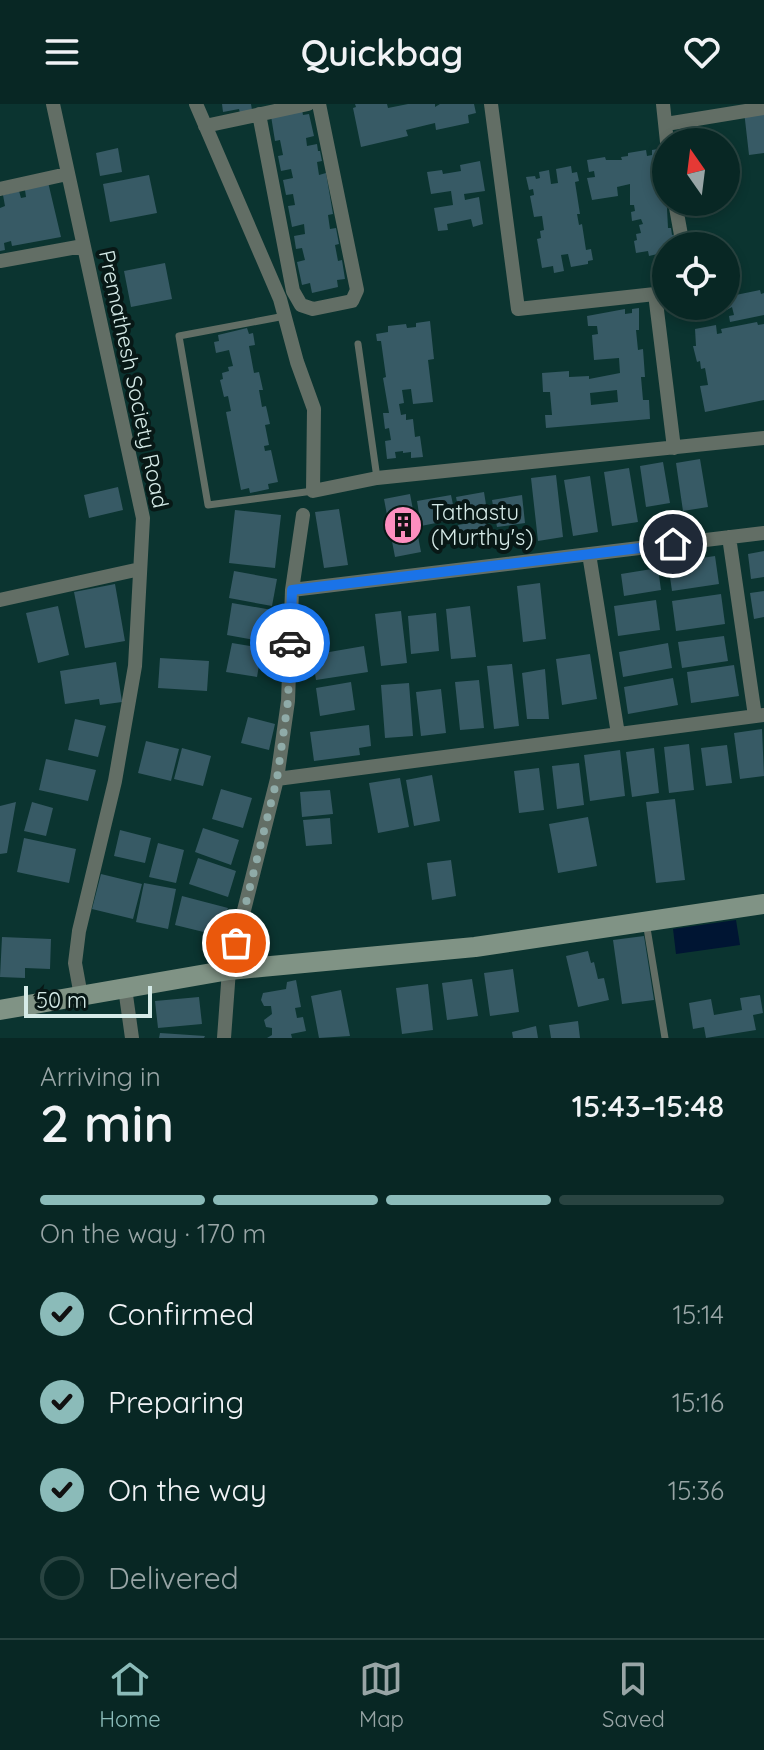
<!DOCTYPE html>
<html lang="en">
<head>
<meta charset="utf-8">
<style>
  :root { --surface:#082724; --page:#112f2c; --text:#f1f3f6; --muted:#98a5a6; --line:#294441; --accent:#8bbbb9 }
  body { margin:0; font-family:Quicksand,sans-serif; background:var(--page); color:var(--text); height:100vh; display:flex; flex-direction:column; font-size:30px; white-space:nowrap }
  * { box-sizing:border-box; margin:0 }
  p { font-size:26px; color:var(--muted) }
  .icon { flex:none; width:44px; height:44px; fill:none; stroke:currentColor; stroke-width:2; stroke-linecap:round; stroke-linejoin:round }
  .map { position:relative; height:934px; overflow:hidden }
  .side { display:flex; flex-direction:column; background:var(--surface); flex:1 }
  .side>* { flex:none }
  .needle { width:52px; rotate:346deg }
  .fabs { position:absolute; left:652px; top:24px; display:grid; gap:16px }
  .fabs a { display:grid; place-items:center; width:88px; height:88px; border-radius:50%; background:var(--surface); box-shadow:0 4px 12px #0003,0 0 0 2px var(--line); font-size:40px }
  .scale { position:absolute; left:24px; bottom:20px; width:128px; box-sizing:border-box; padding-left:8px; border:4px solid #d6ebe8; border-top:0; font-size:22px; line-height:28px; white-space:nowrap; color:#d6ebe8; -webkit-text-stroke:6px #081816; paint-order:stroke }
  .pin { position:absolute; display:grid; place-items:center; width:68px; height:68px; color:#fff; margin:-34px; border:4px solid #fff; border-radius:50%; box-shadow:0 2px 8px #0007 }
  .courier { position:absolute; display:grid; place-items:center; width:80px; height:80px; margin:-40px; border:6px solid #1a73e8; border-radius:50%; background:#fff; color:#222; box-shadow:0 2px 10px #0007 }
  .overview em { font-style:normal; font-weight:600 }
  .overview div { display:flex; flex-direction:column-reverse }
  .overview { display:flex; align-items:center; justify-content:space-between; height:136px; padding:0 40px }
  h1 { font-size:52px; font-weight:600; line-height:60px }
  .bar { display:grid; grid-template-columns:repeat(4,1fr); gap:12px 8px; align-content:center; height:96px; padding:0 40px }
  .bar i { height:10px; border-radius:6px; background:var(--line) }
  .bar .active { background:var(--accent) }
  .bar p { grid-column:span 4 }
  ol { padding:0 40px; list-style:none }
  li { display:flex; align-items:center; gap:24px; height:88px }
  li p { margin-inline-start:auto }
  li .icon { padding:8px; border-radius:50%; background:var(--accent); color:#111; stroke-width:4 }
  li:last-child { color:var(--muted) }
  li i { width:44px; height:44px; border:4px solid var(--line); border-radius:50% }
  header { display:flex; justify-content:space-between; align-items:center; height:104px; padding:0 40px; background:var(--surface); font-size:36px; font-weight:600 }
  .dock { display:flex; justify-content:space-around; align-items:center; height:112px; border-top:2px solid var(--line); background:var(--surface); font-size:22px; color:var(--muted) }
  .dock a { display:grid; justify-items:center; gap:4px }
  .dock .active { color:var(--accent) }
  .map>svg:first-child { display:block }
  .water { fill:#001533 }
  .building { fill:#375a65; fill-rule:evenodd }
  .lines { fill:none; stroke-linecap:round; stroke-linejoin:round }
  .lane { stroke:#626e65; stroke-width:7 }
  .street { stroke:#626e65; stroke-width:14 }
  .secondary { stroke:#809385; stroke-width:20 }
  .done { stroke:#8faba8; stroke-width:8; stroke-dasharray:0 14.4 }
  .route { stroke:#1a73e8; stroke-width:10 }
  .labels { text-anchor:middle; stroke-width:8; stroke-linejoin:round; paint-order:stroke }
  .street-label { font-size:22px; fill:#d6ebe8; stroke:#081816 }
  .poi-label { font-size:22px; fill:#d6ebe8; stroke:#081816; text-anchor:start }
</style>
</head>
<body>
<header><svg class="icon" aria-label="menu" viewBox="0 0 24 24"><path d="M4 6h16M4 12h16M4 18h16"/></svg>Quickbag<svg class="icon" aria-label="heart" viewBox="0 0 24 24"><path d="M12 20l-8-8c-3-5 5-10 8-4 3-6 11-1 8 4z"/></svg></header>
<div class="map">
<svg width="764" height="934" viewBox="0 0 764 934">
  <rect width="100%" height="100%" fill="#0b3430"/>
  <path class="water" d="M736,816L740,841L676,850L673,825Z"/>
  <path class="building" d="M222,0H251L252,6L240,9L239,5L223,8Z
    M355,0H387L388,4L408,0H435V3L440,0H474L476,9L468,11L469,19L436,26L435,19L406,26L408,32L361,43L353,4L356,3Z
    M764,5V49L749,51L744,7Z
    M302,6L303,11L309,10L314,32L306,34L307,42L317,40L318,47H320L322,57L317,58L319,71L326,69L333,110L328,111L330,125L336,124L339,140L335,141L338,157L342,156L345,175L337,176L338,183L312,189L310,179L302,181L297,158L305,156L302,144L296,145L294,132L305,130L304,120L292,123L288,102L295,101L293,90L286,91L283,76L293,74L291,65L281,67L278,52L283,51L280,36L275,37L271,12Z
    M118,44L122,68L100,72L96,49Z
    M658,45L661,78L664,77L666,85L668,124H671L672,131L678,130L680,142H666V148L649,152L648,147L636,149L634,137L637,136L636,130L641,129L639,121L643,120L641,115L632,117L631,108L635,107L634,101H630V80L617,83L618,92L592,96L587,74L595,73L594,67L589,68L587,56L605,53L606,56H622L621,53L628,52V49L646,46L647,52L652,51V46Z
    M480,57L485,87L464,90L465,96L479,93L483,120L473,123L471,115L447,120L448,126L438,127L434,104L453,101L451,87L431,90L427,68L442,66L443,70L461,67L460,61Z
    M571,62L572,69L577,68L579,77L575,78L580,110H577L579,121L582,120L586,146L591,145L593,156L588,157V160L571,163L568,150L561,151L564,167L554,169L553,162L542,164L537,135L541,134L540,127L544,126L542,112L534,113L530,92L534,91L533,85L529,86L526,73L535,72L536,75L540,74L539,68L549,66L551,80L558,79L556,65Z
    M149,71L157,109L110,118L103,80Z
    M48,78L61,133L12,142L11,137L4,139L5,146L0,147V104L5,102L3,91L19,87L21,94L26,93L25,86Z
    M165,159L172,195L131,203L124,167Z
    M760,186L761,190L764,189V211L730,218L729,212L734,211L732,203L723,208L722,202H726V193Z
    M639,204V226H636L638,246L643,245L645,273H641L643,296H649L650,315L546,324L545,311H552L550,288H543L542,269L569,267V273L589,272V275L620,269L619,254L594,256L592,231L598,230L597,222H588L587,212L625,205V210L632,209V205ZM617,286L618,298L591,301L590,289Z
    M430,217L434,255L428,256L433,298L413,300L411,285L402,286L404,299L399,300L401,311L406,310V316L413,315L415,333L420,332L423,353L411,354V348L403,349V347L395,348L396,354L387,355L385,337L391,336L389,324L385,325L383,309H389L383,274L386,273L381,237H377L376,230L388,228V222L406,220L407,224L416,223V219Z
    M757,218L758,221L764,220V296L705,308L700,282L708,281L705,264L701,265L700,257L697,258L693,242H696L695,225L716,221L717,230L722,229L721,225Z
    M247,224L249,230L253,229L255,241L249,242L254,269L259,268L263,286H259L262,303L266,302L270,320L265,321L269,341L264,342L265,347L271,346L278,378L268,380L269,385L250,389L249,384L241,386L226,308L231,307L228,292L224,293L220,276L223,275L222,269L229,267L228,263L233,262L229,246L216,249L214,238L219,237L218,231Z
    M700,355L708,403L683,407L676,359Z
    M663,358L670,399L646,403L640,362Z
    M629,364L638,418L612,422L604,368Z
    M556,371L563,433L538,437L531,374Z
    M590,372L598,428L573,432L564,376Z
    M118,383L123,406L89,414L84,391Z
    M484,388L488,413L461,418L456,393Z
    M410,390L421,448L395,453L384,395Z
    M451,391L456,415L421,422L417,397Z
    M522,391L525,419L497,423L492,396Z
    M339,405L348,461L324,464L315,408Z
    M235,406L281,411L275,464L229,459Z
    M486,416L490,439L462,443L458,421Z
    M764,447V473L751,475L748,450Z
    M715,452L719,480L672,487L668,459Z
    M658,464L661,486L624,492L621,470Z
    M234,467L277,475L272,502L229,494Z
    M540,479L546,535L523,538L517,482Z
    M115,480L125,537L85,544L74,488Z
    M764,487V513L754,515L750,489Z
    M721,490L725,520L676,527L672,497Z
    M656,496L660,526L618,532L614,502Z
    M232,499L272,506L266,538L227,531Z
    M58,502L69,551L38,559L26,509Z
    M470,502L476,553L451,555L446,505Z
    M401,507L407,559L381,562L375,510Z
    M436,509L439,547L411,550L408,512Z
    M724,532L728,557L682,564L678,538Z
    M232,539L262,544L257,573L226,568Z
    M668,539L672,564L623,573L619,548Z
    M364,542L368,568L316,576L312,551Z
    M590,550L597,595L562,601L556,555Z
    M160,554L209,557L207,587L158,584Z
    M116,558L122,598L100,601L99,595L65,600L60,567Z
    M512,560L519,622L494,625L487,562Z
    M734,561L739,592L691,599L687,568Z
    M545,565L549,615H527L522,569Z
    M673,574L678,601L628,610L624,583Z
    M479,576L484,624L460,626L455,578Z
    M351,578L355,606L320,612L316,584Z
    M409,579L413,632L385,634L381,581Z
    M441,585L446,629L421,632L416,588Z
    M248,613L275,620L269,646L241,639Z
    M75,615L106,622L98,653L68,646Z
    M369,621L371,642L359,644L360,651L314,657L310,628Z
    M762,625L764,672L740,675L734,629Z
    M146,637L179,645L171,677L138,669Z
    M689,640L694,686L669,689L664,643Z
    M727,641L732,679L706,682L701,644Z
    M182,644L211,652L203,682L174,675Z
    M654,644L659,689L632,693L626,648Z
    M620,646L625,692L590,697L584,651Z
    M46,655L96,666L88,697L39,686Z
    M579,659L584,701L557,705L552,662Z
    M539,664L544,706L519,709L514,667Z
    M432,671L440,717L414,722L406,676Z
    M400,674L409,723L378,729L369,679Z
    M221,685L252,694L243,724L212,715Z
    M330,686L333,710L302,713L300,688Z
    M675,695L685,776L656,779L646,698Z
    M16,698L7,749L0,750V702Z
    M32,698L53,704L46,732L24,727Z
    M588,713L597,762L558,769L549,720Z
    M330,714L332,740L306,742L303,716Z
    M203,724L239,736L231,761L195,748Z
    M120,726L151,734L145,759L114,752Z
    M24,734L76,745L69,779L17,768Z
    M158,739L184,746L176,779L149,773Z
    M198,754L236,767L228,793L189,780Z
    M451,756L456,792L432,796L427,759Z
    M101,770L142,780L133,815L92,805Z
    M144,779L176,785L168,825L136,818Z
    M182,792L228,804L220,832L175,821Z
    M644,832L654,896L622,900L613,836Z
    M2,833L51,835L50,865L25,864V874L0,873Z
    M588,847L591,859L594,858L598,875L604,874L609,896L578,903L566,852Z
    M513,865L519,908L490,912L484,869Z
    M472,875L478,912L447,916L442,879Z
    M296,876L301,903L295,904L297,914L303,913L306,927L291,930L292,934H267L272,931V924L266,923L264,916L272,910L271,902H264L261,896L263,889L286,885L287,878Z
    M428,880L433,926L402,930L396,884Z
    M341,886L350,932L319,934L311,892Z
    M760,891L763,909L753,911L756,926L706,934L704,923L693,925L689,899L711,895L714,911L742,906L740,894Z
    M199,893L202,920L158,924L155,897Z
    M578,917L580,934H551L549,921Z
    M536,922L538,934H513L512,928Z
    M160,929L205,932L204,934H159Z"/>
  <g class="lines">
    <path class="lane" d="M285,212L179,232L208,401L313,387
      M358,240L377,374
      M646,818L665,934"/>
    <path class="street" d="M53,0L143,414L135,562L115,677L79,827L75,859L81,892
      M196,0L280,195L297,258L314,305L313,387L377,374L764,334
      M491,0L518,205L655,190L674,344
      M663,0L667,38
      M259,10L293,187L301,201L313,205L352,197L357,186L319,0
      M666,20L764,4
      M205,22L308,0
      M0,85L67,70
      M675,98L683,142
      M0,157L83,142
      M729,433L755,612
      M589,450L618,630
      M292,486L764,429
      M0,496L140,465
      M277,675L764,611
      M125,884L132,934
      M224,934L229,866L277,675L288,597L292,486L303,411"/>
    <path class="secondary" d="M0,906L229,866L475,843L764,800"/>
  </g>
  <g class="lines">
    <path class="done" d="M236,839L277,675L288,597L290,539"/>
    <path class="route" d="M290,539L292,486L673,440"/>
  </g>
  <defs>
    <symbol id="building-disc" viewBox="-11 -11 22 22"><circle r="9.5" fill="#fd8ebf" stroke="#081816"/><path d="M-4-6H4V6H1V3H-1V6H-4ZM-2.5-4.3h1.7v1.8h-1.7ZM.8-4.3h1.7v1.8H.8ZM-2.5-1h1.7V.8h-1.7ZM.8-1h1.7V.8H.8Z" fill="#111"/></symbol>
  </defs>
  <g fill-rule="evenodd">
    <use href="#building-disc" x="381" y="399" width="44" height="44"/>
  </g>
  <g class="labels">
    <g class="street-label">
      <text transform="translate(134 275) rotate(78)" y="8">Premathesh Society Road</text>
    </g>
    <g class="poi-label">
      <text x="431" y="416">Tathastu<tspan x="431" dy="25">(Murthy's)</tspan></text>
    </g>
  </g>
</svg>
<div class="fabs">
<a><svg class="needle" viewBox="-14 -14 28 28"><path d="M0-13l5 13h-10z" fill="#e53935"/><path d="M0 13l5-13h-10z" fill="#98a5a6"/></svg></a>
<a><svg class="icon" aria-label="locate" viewBox="0 0 24 24"><circle cx="12" cy="12" r="6"/><path d="M12 2v4M12 18v4M2 12h4M18 12h4"/></svg></a>
</div>
<div class="scale">50 m</div>
<div class="pin" style="left:236px;top:839px;background:#ea580c"><svg class="icon" aria-label="bag" viewBox="0 0 24 24"><path d="M5 8h14l-1 12H6zM9 8a3 3 0 0 1 6 0"/></svg></div>
<div class="pin" style="left:673px;top:440px;background:#1f2937"><svg class="icon" aria-label="home" viewBox="0 0 24 24"><path d="M3 11l9-7 9 7M6 9v11h12V9"/></svg></div>
<div class="courier" style="left:290px;top:539px"><svg class="icon" aria-label="car" viewBox="0 0 24 24"><path d="M5 17H2v-5l4-1 3-4h7l3 4 3 1v5h-3M9 17h6M6 11h13"/><circle cx="7" cy="17" r="2"/><circle cx="17" cy="17" r="2"/></svg></div>
</div>
<section class="side">
<div class="overview"><div><h1>2 min</h1><p>Arriving in</p></div><em>15:43–15:48</em></div>
<div class="bar"><i class="active"></i><i class="active"></i><i class="active"></i><i></i><p>On the way · 170 m</p></div>
<ol>
<li><svg class="icon" aria-label="check" viewBox="0 0 24 24"><path d="M5 12l5 5 9-10"/></svg>Confirmed<p>15:14</p></li>
<li><svg class="icon" aria-label="check" viewBox="0 0 24 24"><path d="M5 12l5 5 9-10"/></svg>Preparing<p>15:16</p></li>
<li><svg class="icon" aria-label="check" viewBox="0 0 24 24"><path d="M5 12l5 5 9-10"/></svg>On the way<p>15:36</p></li>
<li><i></i>Delivered</li>
</ol>
</section>
<nav class="dock">
<a class="active"><svg class="icon" aria-label="home" viewBox="0 0 24 24"><path d="M3 11l9-7 9 7M6 9v11h12V9"/></svg>Home</a>
<a><svg class="icon" aria-label="map" viewBox="0 0 24 24"><path d="M3 6l6-2 6 2 6-2v14l-6 2-6-2-6 2zM9 4v14M15 6v14"/></svg>Map</a>
<a><svg class="icon" aria-label="saved" viewBox="0 0 24 24"><path d="M7 4h10v16l-5-4-5 4z"/></svg>Saved</a>
</nav>
</body>
</html>
